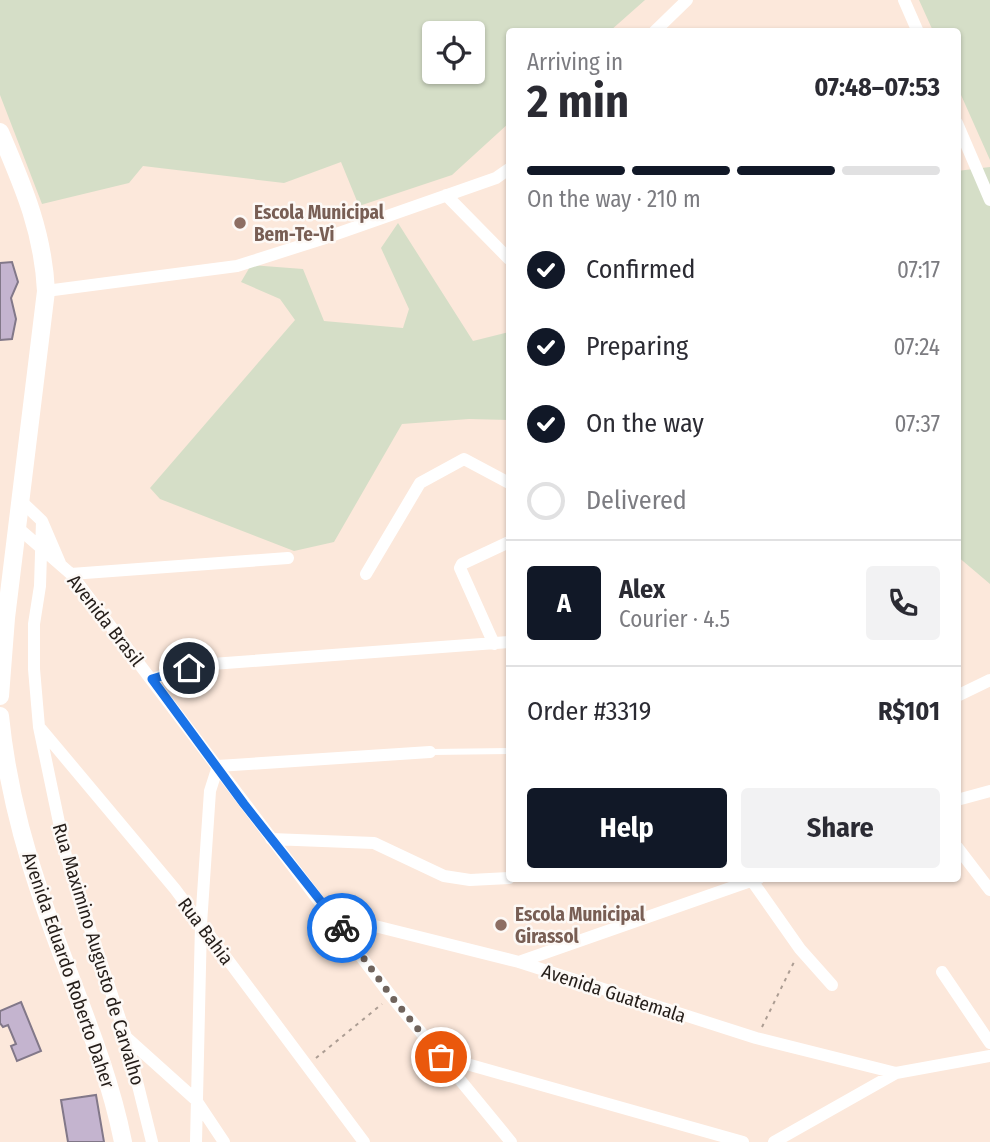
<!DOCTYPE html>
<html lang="en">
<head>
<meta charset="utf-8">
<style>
  :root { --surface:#fff; --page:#f2f2f3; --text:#2b2b33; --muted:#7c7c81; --line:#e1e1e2; --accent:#111827 }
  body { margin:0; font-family:"Fira Sans Condensed",sans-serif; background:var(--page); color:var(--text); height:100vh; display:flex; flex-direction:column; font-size:26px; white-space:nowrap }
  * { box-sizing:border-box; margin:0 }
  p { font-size:23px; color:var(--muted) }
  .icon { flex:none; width:38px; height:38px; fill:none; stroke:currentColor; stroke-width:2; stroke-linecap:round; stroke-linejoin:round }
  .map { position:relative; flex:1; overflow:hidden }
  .side { position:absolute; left:506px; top:28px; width:455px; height:854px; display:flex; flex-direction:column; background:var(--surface); border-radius:7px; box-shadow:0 2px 5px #0004 }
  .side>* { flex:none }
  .buttons { position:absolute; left:422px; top:21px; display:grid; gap:14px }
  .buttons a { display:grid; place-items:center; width:63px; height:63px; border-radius:7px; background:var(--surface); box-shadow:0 2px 5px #0004; font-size:35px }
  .pin { position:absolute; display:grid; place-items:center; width:60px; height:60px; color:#fff; margin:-30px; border:4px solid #fff; border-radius:50%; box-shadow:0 2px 7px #0007 }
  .courier { position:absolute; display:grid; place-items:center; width:70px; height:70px; margin:-35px; border:5px solid #1a73e8; border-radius:50%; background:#fff; color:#222; box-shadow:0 2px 9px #0007 }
  .overview em { font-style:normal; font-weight:700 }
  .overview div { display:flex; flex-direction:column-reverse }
  .overview { display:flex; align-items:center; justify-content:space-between; height:119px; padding:0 21px }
  h1 { font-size:46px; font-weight:700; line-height:52px }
  .bar { display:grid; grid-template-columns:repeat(4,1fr); gap:10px 7px; align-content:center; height:84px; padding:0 21px }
  .bar i { height:9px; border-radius:5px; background:var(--line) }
  .bar .active { background:var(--accent) }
  .bar p { grid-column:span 4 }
  .line { display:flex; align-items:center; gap:18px; padding:0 21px; border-top:2px solid var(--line) }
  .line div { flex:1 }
  .round { display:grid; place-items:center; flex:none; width:74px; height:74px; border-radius:7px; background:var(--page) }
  ol { padding:0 21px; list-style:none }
  li { display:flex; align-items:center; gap:21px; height:77px }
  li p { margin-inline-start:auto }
  li .icon { padding:7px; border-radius:50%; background:var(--accent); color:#fff; stroke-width:4 }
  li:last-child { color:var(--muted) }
  li i { width:38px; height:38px; border:4px solid var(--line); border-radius:50% }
  .button { display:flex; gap:14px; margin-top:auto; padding:14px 21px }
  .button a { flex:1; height:80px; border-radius:7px; background:var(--accent); color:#fff; font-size:28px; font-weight:700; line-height:80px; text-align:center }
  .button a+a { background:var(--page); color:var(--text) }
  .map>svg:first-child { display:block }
  .green { fill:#d5dec7; fill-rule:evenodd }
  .building { fill:#c4b4cf; stroke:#827889; stroke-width:2 }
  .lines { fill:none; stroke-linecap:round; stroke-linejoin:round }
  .path { stroke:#ac9d93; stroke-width:2; stroke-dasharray:3.5 5; stroke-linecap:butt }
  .lane { stroke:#fff; stroke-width:6 }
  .street { stroke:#fff; stroke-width:12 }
  .secondary { stroke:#fff; stroke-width:18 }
  .done { stroke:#70645d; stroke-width:7; stroke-dasharray:0 12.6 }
  .route { stroke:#1a73e8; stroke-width:9 }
  .education-dot { fill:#8d6e63; stroke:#fdf9f6; stroke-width:2.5 }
  .labels { text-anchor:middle; stroke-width:5; stroke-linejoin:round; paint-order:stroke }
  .education-label { font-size:19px; font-weight:bold; fill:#785e54; stroke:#fdf9f6; text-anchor:start }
  .street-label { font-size:19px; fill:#241d19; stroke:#fdf9f6 }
</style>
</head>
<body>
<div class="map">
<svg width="990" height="1142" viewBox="0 0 990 1142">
  <rect width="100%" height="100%" fill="#fce8db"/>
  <path class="green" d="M0,0H645L610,31L509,32V123L452,175L359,206L341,162L284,183L143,166L129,183L42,204L0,95ZM472,33V72H434V33Z
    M919,0H990V160L957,86V32L933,31Z
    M990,167V584L957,556V171Z
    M398,223L473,341L509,332V420L469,419L402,424L334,542L294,551L160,499L150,488L295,320L280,299L241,282L251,265L303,269L324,321L403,328L409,309L381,248Z"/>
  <path class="building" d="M12,262L18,282L11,298L16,319L12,339L0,340V263Z
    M21,1002L41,1051L17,1061L11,1046L16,1044L8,1025L3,1027L0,1023V1011Z
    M96,1095L104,1142H68L61,1100Z"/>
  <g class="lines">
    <path class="path" d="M762,1027L795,960
      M316,1058L382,1004"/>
    <path class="lane" d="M431,752L509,751"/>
    <path class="street" d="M904,0L918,32
      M654,32L687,0
      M957,123L990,200
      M446,195L509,259
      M46,291L237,266L322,239L496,178L509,169
      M21,501L42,521L60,563
      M42,521L40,586L34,624V669L39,727L66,856L126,1037L152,1142
      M17,527L71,574L391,996L511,1142
      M71,574L288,558
      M366,574L420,483L464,459L509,483
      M494,644L460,568L462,564L509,542
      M153,679L166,674L212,664L509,642
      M957,696L990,680
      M41,729L175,889L364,1142
      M957,800L990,791
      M271,839L374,843L444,876L470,880L509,878
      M957,847L990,890
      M750,878L800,949L832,985
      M331,915L519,962L756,1038L896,1073
      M519,962L759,878
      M942,972L990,1043
      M127,1038L196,1100L224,1142
      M442,1057L743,1142
      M196,1142L201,924L210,791L218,766L430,752
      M774,1142L896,1073L990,1056"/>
    <path class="secondary" d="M0,132C23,186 43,231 46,291L6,618L0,696
      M0,716C6,776 21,837 40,893C67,976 106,1056 123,1142"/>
  </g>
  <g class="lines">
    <path class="done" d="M342,928L391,996L441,1057"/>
    <path class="route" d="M189,668L152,679L244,804L342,928"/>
  </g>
  <g class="education-dot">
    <circle cx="240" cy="223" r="7"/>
    <circle cx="501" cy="925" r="7"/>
  </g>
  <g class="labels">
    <g class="education-label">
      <text x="254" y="219">Escola Municipal<tspan x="254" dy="22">Bem-Te-Vi</tspan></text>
      <text x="515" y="921">Escola Municipal<tspan x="515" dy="22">Girassol</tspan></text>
    </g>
    <g class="street-label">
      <text transform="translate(106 620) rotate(52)" y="7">Avenida Brasil</text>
      <text transform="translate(206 931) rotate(53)" y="7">Rua Bahia</text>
      <text transform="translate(99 954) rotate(73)" y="7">Rua Maximino Augusto de Carvalho</text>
      <text transform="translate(69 970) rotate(71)" y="7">Avenida Eduardo Roberto Daher</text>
      <text transform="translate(614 993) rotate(18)" y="7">Avenida Guatemala</text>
    </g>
  </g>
</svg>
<div class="buttons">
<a><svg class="icon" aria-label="locate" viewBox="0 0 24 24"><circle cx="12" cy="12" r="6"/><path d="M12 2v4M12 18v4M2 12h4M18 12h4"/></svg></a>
</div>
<div class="pin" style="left:441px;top:1057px;background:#ea580c"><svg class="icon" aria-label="bag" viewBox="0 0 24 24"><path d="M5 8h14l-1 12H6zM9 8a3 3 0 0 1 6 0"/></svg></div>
<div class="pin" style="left:189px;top:668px;background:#1f2937"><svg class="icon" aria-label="home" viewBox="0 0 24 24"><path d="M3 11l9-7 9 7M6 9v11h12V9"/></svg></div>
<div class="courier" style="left:342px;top:928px"><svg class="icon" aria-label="bike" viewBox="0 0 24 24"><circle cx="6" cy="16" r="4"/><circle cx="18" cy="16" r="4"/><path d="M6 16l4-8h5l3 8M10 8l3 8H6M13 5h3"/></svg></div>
<section class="side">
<div class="overview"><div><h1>2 min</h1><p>Arriving in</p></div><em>07:48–07:53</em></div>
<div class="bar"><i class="active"></i><i class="active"></i><i class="active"></i><i></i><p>On the way · 210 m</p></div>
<ol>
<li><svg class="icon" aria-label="check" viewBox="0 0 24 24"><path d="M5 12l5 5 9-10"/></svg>Confirmed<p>07:17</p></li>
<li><svg class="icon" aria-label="check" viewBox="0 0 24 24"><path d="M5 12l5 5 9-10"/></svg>Preparing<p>07:24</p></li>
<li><svg class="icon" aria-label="check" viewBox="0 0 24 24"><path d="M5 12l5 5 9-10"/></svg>On the way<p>07:37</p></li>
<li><i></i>Delivered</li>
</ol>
<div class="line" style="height:126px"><b class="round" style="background:var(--accent);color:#fff">A</b><div><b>Alex</b><p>Courier · 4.5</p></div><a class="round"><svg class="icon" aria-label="phone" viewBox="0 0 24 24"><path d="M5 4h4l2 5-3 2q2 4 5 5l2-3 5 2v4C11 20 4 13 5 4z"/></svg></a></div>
<div class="line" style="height:91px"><div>Order #3319</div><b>R$101</b></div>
<div class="button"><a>Help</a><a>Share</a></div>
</section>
</div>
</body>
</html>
